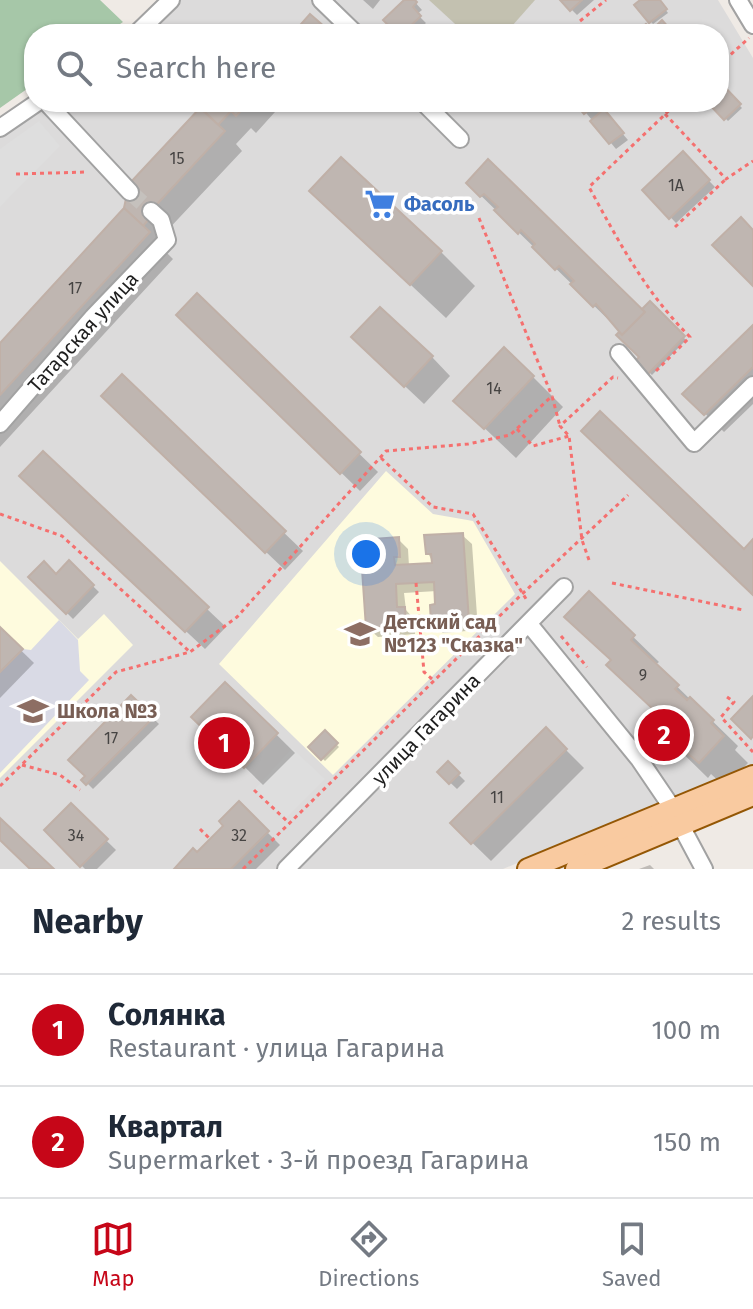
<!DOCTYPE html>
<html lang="en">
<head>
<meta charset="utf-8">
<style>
	body { margin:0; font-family:"Fira Sans",sans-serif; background:#f2f2f3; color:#1f2937 }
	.you { position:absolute; left:366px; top:554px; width:28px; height:28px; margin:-20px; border:6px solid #fff; border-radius:50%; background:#1a73e8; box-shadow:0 0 0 12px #1a73e833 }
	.badge { display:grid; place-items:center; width:52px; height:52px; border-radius:50%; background:#c60618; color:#fff; font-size:26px; font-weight:700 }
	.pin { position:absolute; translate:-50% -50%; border:4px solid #fff; box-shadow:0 2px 8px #0006 }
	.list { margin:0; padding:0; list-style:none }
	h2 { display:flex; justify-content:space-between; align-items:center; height:104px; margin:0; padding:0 32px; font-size:34px }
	h2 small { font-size:26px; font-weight:400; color:#747a83 }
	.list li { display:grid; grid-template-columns:52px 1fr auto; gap:24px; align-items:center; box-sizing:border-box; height:112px; padding:0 32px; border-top:2px solid #e0e1e3 }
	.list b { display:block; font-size:30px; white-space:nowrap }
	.list p { margin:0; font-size:26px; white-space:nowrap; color:#747a83 }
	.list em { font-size:26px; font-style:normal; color:#747a83 }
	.icon { flex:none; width:44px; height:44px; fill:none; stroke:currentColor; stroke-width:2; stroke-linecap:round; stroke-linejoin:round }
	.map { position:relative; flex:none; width:753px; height:869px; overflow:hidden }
	.search { position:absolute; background:#fff; box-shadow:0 2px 6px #0004; left:24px; right:24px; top:24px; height:88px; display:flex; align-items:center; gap:20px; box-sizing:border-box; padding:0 28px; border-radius:32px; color:#747a83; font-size:30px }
	.sheet { height:328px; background:#fff }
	nav { display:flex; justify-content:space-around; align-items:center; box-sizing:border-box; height:112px; border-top:2px solid #e0e1e3; background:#fff; font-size:22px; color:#747a83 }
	nav a { display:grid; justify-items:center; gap:4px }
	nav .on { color:#c60618 }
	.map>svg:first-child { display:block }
	.residential { fill:#dcdbdb }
	.education { fill:#fefbde }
	.construction { fill:#c3c1b0 }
	.cemetery { fill:#a6c7a8 }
	.parking { fill:#dedede }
	.plaza { fill:#d9dae5 }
	.shadow { fill:#0003 }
	.building { fill:#bfb6b1; stroke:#c0b0a7; stroke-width:2 }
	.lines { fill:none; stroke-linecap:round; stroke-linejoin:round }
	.minor-tunnel { stroke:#c5c1bd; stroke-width:16; stroke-dasharray:16 8; stroke-linecap:butt }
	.minor-casing { stroke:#a2a2a2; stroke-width:20 }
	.major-casing { stroke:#945705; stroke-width:24 }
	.path { stroke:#f5706f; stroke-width:3; stroke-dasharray:4 4; stroke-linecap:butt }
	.minor { stroke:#fff; stroke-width:16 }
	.major { stroke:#f9caa0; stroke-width:20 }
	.labels { text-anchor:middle; stroke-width:7; stroke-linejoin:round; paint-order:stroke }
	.number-label { font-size:16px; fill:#464443 }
	.shop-label { font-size:20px; font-weight:bold; fill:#366cbe; stroke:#fff; text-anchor:start }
	.street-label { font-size:20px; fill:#1e1e1e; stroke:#fff }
	.education-label { font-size:20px; font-weight:bold; fill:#785e54; stroke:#fff; text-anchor:start }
</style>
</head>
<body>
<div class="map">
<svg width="753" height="869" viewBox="0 0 753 869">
	<rect width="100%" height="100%" fill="#efeae5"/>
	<!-- residential -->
	<path class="residential" d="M175,0H718L753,58V764L503,869H0V133L45,102H719V34H143Z"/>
	<!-- education -->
	<g class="education">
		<path d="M386,471L433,514L473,521L515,594L333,775L219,664Z"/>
		<path d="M0,561L78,639L104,614L133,645L0,778Z"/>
	</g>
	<!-- construction -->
	<path class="construction" d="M429,0H535L505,34H466Z"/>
	<!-- cemetery -->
	<path class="cemetery" d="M0,0H100L123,22L105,34H34V84L0,108Z"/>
	<!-- parking -->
	<g class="parking">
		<path d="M39,121L60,146L0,207V149Z"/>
		<path d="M292,748L325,779L285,819L254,790Z"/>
	</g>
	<!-- plaza -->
	<path class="plaza" d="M59,620L78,640L80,671L89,680L0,773V672L23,649L31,650Z"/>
	<!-- shadow -->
	<g class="shadow">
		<path d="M363,0H380L373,9Z"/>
		<path d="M407,0H413L422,10L417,14L426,23L414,34H399Z"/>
		<path d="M562,0H594L577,15Z"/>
		<path d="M643,0H658L668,13L653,24L637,5Z"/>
		<path d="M719,84L742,108L728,121L710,102H719Z"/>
		<path d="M210,102H284L256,133L251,128L236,144L242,151L163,235L160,246L173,259L0,447V346L124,211L132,184Z"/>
		<path d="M468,102H483L475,109Z"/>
		<path d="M577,102H595L628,140L616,149Z"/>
		<path d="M683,154L715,187L676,223L645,190Z"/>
		<path d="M489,162L645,314L650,304L686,340L652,375L638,361L641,357L619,330L468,183Z"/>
		<path d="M311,191L441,252L475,286L446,318Z"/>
		<path d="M197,296L378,472L360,491L179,314Z"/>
		<path d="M753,328V404L724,432L685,394Z"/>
		<path d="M373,356L432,357L450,376L424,404Z"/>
		<path d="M122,377L303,551L285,570L122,415Z"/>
		<path d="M533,377L563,407L516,458L456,401Z"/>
		<path d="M40,494L207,609L226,627L205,649Z"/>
		<path d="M462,535L472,544L478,630L443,633L433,623L437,591L404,593L406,610L414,619L415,634L378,637L368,628L398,539L408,549L409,566L434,565L428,553Z"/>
		<path d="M69,563L99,592L73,619L31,577H56Z"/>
		<path d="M589,594L659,662L655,665L738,746L735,750L748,763L725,787L711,774L708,778L660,731L664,727L656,711L613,661Z"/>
		<path d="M0,630L34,663L0,698Z"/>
		<path d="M226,685L295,753L263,785L194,717Z"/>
		<path d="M131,697L159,724L93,789L84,780Z"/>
		<path d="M546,730L584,768L491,861L452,823Z"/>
		<path d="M325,733L339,747L325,761L311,747Z"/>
		<path d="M448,764L465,781L457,789L439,772Z"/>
		<path d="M239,804L280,845L256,869H177L226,826Z"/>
		<path d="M71,806L116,850L97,869H85L46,830Z"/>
		<path d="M650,865L654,869H639Z"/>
	</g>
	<!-- building -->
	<g class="building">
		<path d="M404,0H415L417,2L413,7L421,16L402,34H397L383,20Z"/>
		<path d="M560,0H582L570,11Z"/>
		<path d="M640,0H660L667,9L649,23L634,5Z"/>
		<path d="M310,14L333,34L294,32Z"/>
		<path d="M662,20L669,28L663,34H635L646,24L652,30Z"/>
		<path d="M719,81L741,104L724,120L707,102H719Z"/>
		<path d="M249,102L236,116L231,111L218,125L202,109L208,102Z"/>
		<path d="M574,102H597L598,103L584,114Z"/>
		<path d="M200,108L225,131L146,216L149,219L143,226L124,208L129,184Z"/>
		<path d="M604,109L624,133L609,144L590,121Z"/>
		<path d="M683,151L710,180L669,219L642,190Z"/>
		<path d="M341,157L442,251L410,285L309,191Z"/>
		<path d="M488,159L645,312L622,335L596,304L593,307L570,284L574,281L559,266L555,270L532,247L535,244L521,230L518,234L494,210L498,207L484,194L480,197L466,183Z"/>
		<path d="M124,208L150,232L0,395V343Z"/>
		<path d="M741,217L753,230V286L712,245Z"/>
		<path d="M197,293L361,452L340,474L176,315Z"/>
		<path d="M650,301L685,336L648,374L635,361L639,357L616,335L619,332L622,335L645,312L642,309Z"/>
		<path d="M380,307L433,356L404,387L351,337Z"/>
		<path d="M753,325V367L704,415L682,394Z"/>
		<path d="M504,347L534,376L484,429L453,401Z"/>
		<path d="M122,374L286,531L265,553L101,396Z"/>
		<path d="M600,411L744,549L753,539V595L581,431Z"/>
		<path d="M43,451L209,607L185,632L19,476Z"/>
		<path d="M463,533L469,621L431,624L430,605L435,604L434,582L396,584L397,607H405L406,626L366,628L360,540L399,537L400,557H394L395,565L432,563L431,554H426L424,535Z"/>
		<path d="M69,560L94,585L66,614L28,577L44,561L56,574Z"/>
		<path d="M589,591L635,635L631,640L679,685L675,689L687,700L690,697L714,720L711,723L724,736L699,763L687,753L689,746L681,754L657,731L661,727L649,716L654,710L606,665L611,660L564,617Z"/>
		<path d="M0,627L23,649L0,672Z"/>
		<path d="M225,682L278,733L244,768L191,717Z"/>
		<path d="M131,695L154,717L86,785L81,780L85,776L68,760Z"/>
		<path d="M753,696V736L751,739L731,719Z"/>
		<path d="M546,727L567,749L471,844L450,823Z"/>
		<path d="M325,730L338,743L321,760L308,747Z"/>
		<path d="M448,761L460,773L449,784L437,772Z"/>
		<path d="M239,801L269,831L231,869H174L193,848L197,852L223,826L219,821Z"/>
		<path d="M71,803L108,839L80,867L44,830Z"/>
		<path d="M0,818L54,869H30L0,840Z"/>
	</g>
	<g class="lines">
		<!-- minor-tunnel -->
		<path class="minor-tunnel" d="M130,192L151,211"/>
		<!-- minor casing -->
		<g class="minor-casing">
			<g id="minor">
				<path d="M321,0L356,34"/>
				<path d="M738,0L753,25"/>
				<path d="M136,34L171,0"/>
				<path d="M46,102L130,192"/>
				<path d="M423,102L460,139"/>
				<path d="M0,128L38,102"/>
				<path d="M619,353L694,443L753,385"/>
				<path d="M0,424L93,317L167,240L161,220L151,211"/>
				<path d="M529,624L639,759L673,809"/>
				<path d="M680,824L704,869"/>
				<path d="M286,869L564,587"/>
			</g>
		</g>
		<!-- major casing -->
		<g class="major-casing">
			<g id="major">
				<path d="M528,869L753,776"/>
				<path d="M576,869L753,795"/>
			</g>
		</g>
		<!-- path -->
		<g class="path">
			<path d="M580,21L606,0"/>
			<path d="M719,65L749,38"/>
			<path d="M665,114L726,179L753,161"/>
			<path d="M16,174L88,172"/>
			<path d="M479,218L552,396"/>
			<path d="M675,227L726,179"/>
			<path d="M656,371L690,337C645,292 619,242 589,187L678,102"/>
			<path d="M517,429L533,446L569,436"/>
			<path d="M381,458L433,507L473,514L528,602"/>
			<path d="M0,514L62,536L190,652"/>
			<path d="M589,560L582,540L569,436L560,426L613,377L618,378"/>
			<path d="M416,583L424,672L432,679"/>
			<path d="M612,583L743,610"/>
			<path d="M561,636L587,667"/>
			<path d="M727,697L734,702L721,717L753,752"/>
			<path d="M214,749L219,744"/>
			<path d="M22,765L60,775L80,790"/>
			<path d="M0,786L116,672L190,652L237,617L386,451L468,444L510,435L552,396L560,426"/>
			<path d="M254,790L289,823"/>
			<path d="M200,829L210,839"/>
			<path d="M243,869L521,595L628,495"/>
		</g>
		<!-- minor -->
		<use href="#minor" class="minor"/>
		<!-- major -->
		<use href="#major" class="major"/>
	</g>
	<!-- icons -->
	<defs>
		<g id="supermarket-bare" transform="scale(2.4)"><path d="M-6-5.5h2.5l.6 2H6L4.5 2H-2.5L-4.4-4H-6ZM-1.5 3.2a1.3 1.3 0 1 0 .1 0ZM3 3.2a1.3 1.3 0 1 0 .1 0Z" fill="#3f7fe0" stroke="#fff" stroke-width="2.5" paint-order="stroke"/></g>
		<g id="school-bare" transform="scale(2.4)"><path d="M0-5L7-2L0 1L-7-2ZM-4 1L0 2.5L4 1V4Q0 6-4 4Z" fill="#8d6e63" stroke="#fff" stroke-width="2.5" paint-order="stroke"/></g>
	</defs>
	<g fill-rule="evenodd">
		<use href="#supermarket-bare" x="380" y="204"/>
		<use href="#school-bare" x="360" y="634"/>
		<use href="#school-bare" x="33" y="711"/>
	</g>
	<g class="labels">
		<!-- number labels -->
		<g class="number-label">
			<text x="177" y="164">15</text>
			<text x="676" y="191">1А</text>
			<text x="75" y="294">17</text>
			<text x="494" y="394">14</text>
			<text x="643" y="681">9</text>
			<text x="111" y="744">17</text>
			<text x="497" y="803">11</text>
			<text x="76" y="841">34</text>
			<text x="239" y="841">32</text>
		</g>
		<!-- shop labels -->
		<g class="shop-label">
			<text x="404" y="211">Фасоль</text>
		</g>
		<!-- street labels -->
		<g class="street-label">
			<text transform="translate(83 332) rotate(-48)" y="7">Татарская улица</text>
			<text transform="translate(426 729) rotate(-46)" y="7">улица Гагарина</text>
		</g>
		<!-- education labels -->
		<g class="education-label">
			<text x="384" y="629">Детский сад<tspan x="384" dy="23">№123 "Сказка"</tspan></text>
			<text x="57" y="718">Школа №3</text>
		</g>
	</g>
</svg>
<div class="you"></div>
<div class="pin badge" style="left:224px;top:743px">1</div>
<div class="pin badge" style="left:664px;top:735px">2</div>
<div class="search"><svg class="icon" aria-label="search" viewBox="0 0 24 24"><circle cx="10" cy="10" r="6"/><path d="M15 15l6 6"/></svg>Search here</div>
</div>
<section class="sheet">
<h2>Nearby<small>2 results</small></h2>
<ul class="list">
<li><span class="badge">1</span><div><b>Солянка</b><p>Restaurant · улица Гагарина</p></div><em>100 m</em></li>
<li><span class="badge">2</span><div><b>Квартал</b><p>Supermarket · 3-й проезд Гагарина</p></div><em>150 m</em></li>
</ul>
</section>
<nav>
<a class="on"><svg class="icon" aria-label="map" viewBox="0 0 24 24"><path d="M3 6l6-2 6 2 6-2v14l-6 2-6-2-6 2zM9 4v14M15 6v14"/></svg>Map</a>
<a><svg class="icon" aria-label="directions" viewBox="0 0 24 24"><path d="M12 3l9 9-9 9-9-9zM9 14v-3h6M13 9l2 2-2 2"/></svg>Directions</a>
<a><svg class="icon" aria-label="saved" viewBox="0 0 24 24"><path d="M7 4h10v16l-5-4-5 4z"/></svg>Saved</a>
</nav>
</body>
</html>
